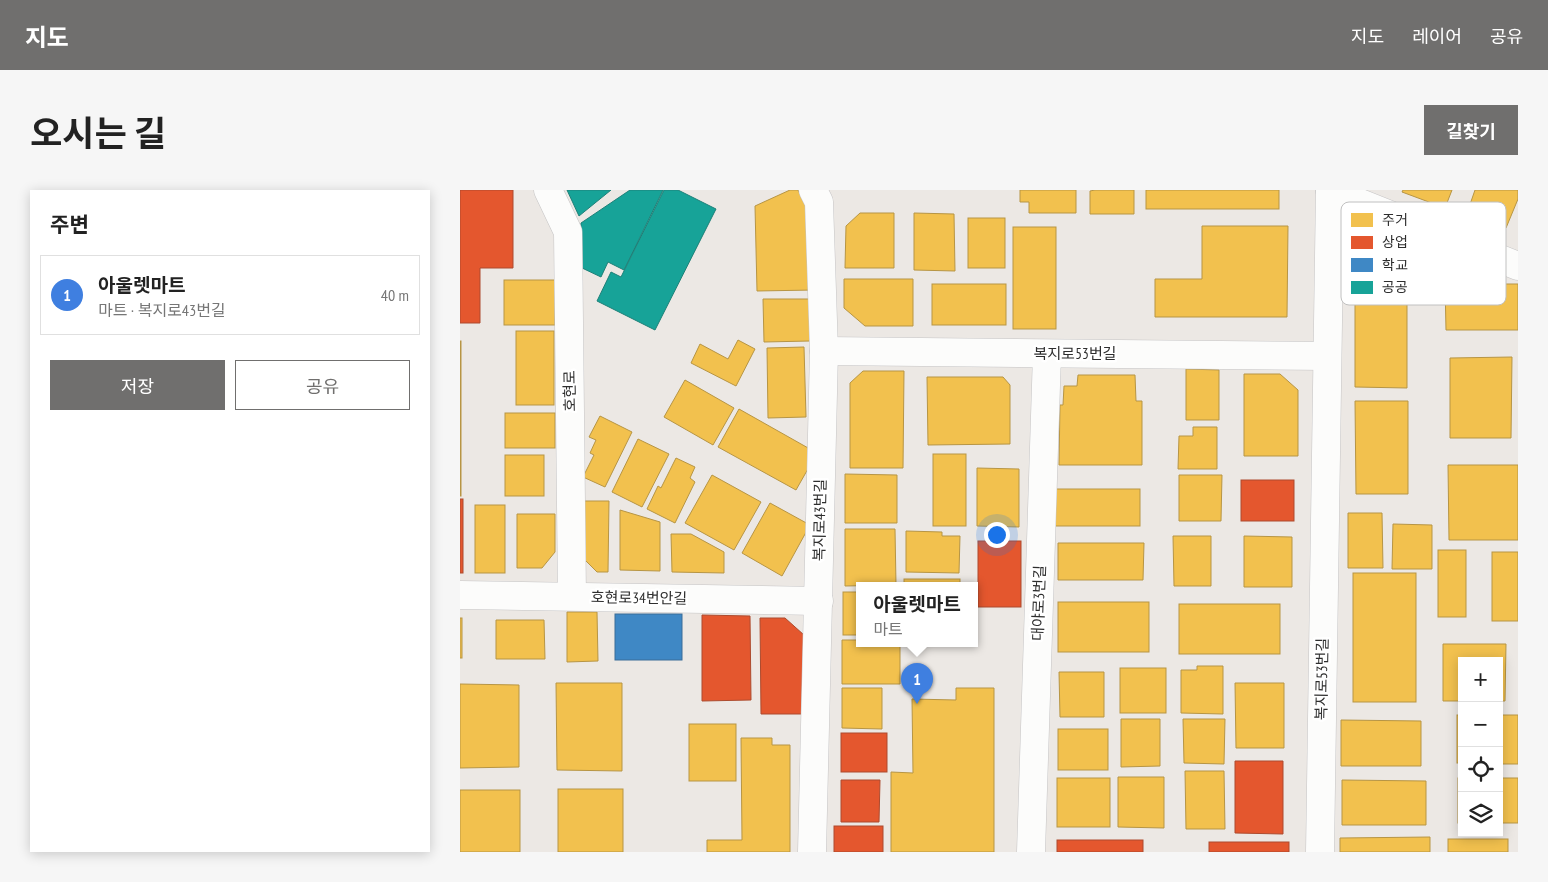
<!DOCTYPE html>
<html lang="ko">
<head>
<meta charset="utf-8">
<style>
	body { margin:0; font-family:"PT Sans Narrow","Noto Sans KR",sans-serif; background:#f6f6f6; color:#222 }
	.controls { position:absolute; right:15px; bottom:15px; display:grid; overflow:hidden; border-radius:0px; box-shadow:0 2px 12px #0003 }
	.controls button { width:45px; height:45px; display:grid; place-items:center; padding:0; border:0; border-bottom:1px solid #e0e0e0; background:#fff; color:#222; font:25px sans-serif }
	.you { position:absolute; left:536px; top:344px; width:18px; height:18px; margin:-12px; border:4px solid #fff; border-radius:50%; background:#1a73e8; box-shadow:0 0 0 8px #1a73e833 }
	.badge { display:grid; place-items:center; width:32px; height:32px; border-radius:50%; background:#706f6e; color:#fff; font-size:16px; font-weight:700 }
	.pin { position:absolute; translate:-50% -41px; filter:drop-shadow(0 1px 2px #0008) }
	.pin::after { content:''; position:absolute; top:26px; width:18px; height:15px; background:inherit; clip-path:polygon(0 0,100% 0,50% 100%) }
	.popup { position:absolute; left:396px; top:392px; width:122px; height:65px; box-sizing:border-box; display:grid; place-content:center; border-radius:0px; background:#fff; filter:drop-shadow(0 1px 4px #0005); font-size:16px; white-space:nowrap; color:#767676 }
	.popup b { font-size:19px; color:#222 }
	.popup::after { content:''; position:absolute; left:50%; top:100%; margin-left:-10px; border:10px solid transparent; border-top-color:#fff }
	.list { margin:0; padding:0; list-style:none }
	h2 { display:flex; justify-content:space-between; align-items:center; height:65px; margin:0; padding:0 20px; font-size:21px }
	h2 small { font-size:16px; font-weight:400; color:#767676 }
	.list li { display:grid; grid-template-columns:32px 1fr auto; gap:15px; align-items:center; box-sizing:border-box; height:80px; margin:0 10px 10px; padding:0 10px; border:1px solid #e0e0e0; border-radius:0px }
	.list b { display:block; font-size:19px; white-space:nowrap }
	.list p { margin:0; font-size:16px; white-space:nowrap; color:#767676 }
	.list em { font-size:16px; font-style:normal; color:#767676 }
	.actions { display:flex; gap:10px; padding:15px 20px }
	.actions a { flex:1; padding:11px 0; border:1px solid #706f6e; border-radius:0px; text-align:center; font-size:18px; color:#706f6e }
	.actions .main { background:#706f6e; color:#fff }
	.icon { flex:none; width:28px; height:28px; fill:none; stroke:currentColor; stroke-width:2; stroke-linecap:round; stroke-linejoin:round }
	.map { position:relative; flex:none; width:1058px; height:662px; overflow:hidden; border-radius:0px }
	header { display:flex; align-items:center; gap:30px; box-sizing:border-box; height:70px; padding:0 25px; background:#706f6e; color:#fff }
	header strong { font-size:24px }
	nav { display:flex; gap:28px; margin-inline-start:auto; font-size:18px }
	.intro { display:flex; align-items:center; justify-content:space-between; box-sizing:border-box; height:120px; padding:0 30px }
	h1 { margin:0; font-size:35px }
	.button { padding:12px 22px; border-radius:0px; background:#706f6e; color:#fff; font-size:18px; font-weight:700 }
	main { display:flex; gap:30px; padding:0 30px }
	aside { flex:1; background:#fff; border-radius:0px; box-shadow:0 2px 12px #0003 }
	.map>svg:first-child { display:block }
	.homes { fill:#f2c14e; stroke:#b79544 }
	.shops { fill:#e4572e; stroke:#ad4b2e }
	.schools { fill:#3f88c5; stroke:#3a6d98 }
	.public { fill:#17a398; stroke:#1e8078 }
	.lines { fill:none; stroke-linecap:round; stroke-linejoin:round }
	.street-casing { stroke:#c5c4c5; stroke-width:29 }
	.street { stroke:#fcfcfb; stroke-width:28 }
	.labels { text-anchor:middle; stroke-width:5; stroke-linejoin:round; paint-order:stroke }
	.street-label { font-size:15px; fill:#2e2e2e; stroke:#fff }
	.key { fill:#fff; stroke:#c0c0c0; stroke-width:1 }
	.key-label { font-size:14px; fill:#2e2e2e }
</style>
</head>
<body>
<header>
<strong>지도</strong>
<nav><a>지도</a><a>레이어</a><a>공유</a></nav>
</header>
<div class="intro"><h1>오시는 길</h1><a class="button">길찾기</a></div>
<main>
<aside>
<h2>주변<small></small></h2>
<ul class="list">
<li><span class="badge" style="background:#3f7fe0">1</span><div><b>아울렛마트</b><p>마트 · 복지로43번길</p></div><em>40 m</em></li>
</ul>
<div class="actions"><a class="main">저장</a><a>공유</a></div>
</aside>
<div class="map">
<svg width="1058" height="662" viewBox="0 0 1058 662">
	<rect width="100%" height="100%" fill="#ece8e4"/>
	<!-- homes -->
	<g class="homes">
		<path d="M330,0H338L352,27L354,100L297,101L295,16Z"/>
		<path d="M560,0H616V23H569V12H560Z"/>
		<path d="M635,0H674V24H630V1Z"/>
		<rect x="686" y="0" width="133" height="19"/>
		<path d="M943,0H992L985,18L942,2Z"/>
		<path d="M1015,0H1058V9L1046,38L1007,23Z"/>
		<path d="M400,23H434V78H385L386,36Z"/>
		<path d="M454,23L494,24L495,81L454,80Z"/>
		<rect x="508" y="28" width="37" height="50"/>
		<path d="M742,36H828L827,127H695V89H742Z"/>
		<rect x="553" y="37" width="43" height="102"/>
		<path d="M912,44L950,54V88H894V53Z"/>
		<path d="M384,89H453V136H405L384,118Z"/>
		<rect x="44" y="90" width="51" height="45"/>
		<rect x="472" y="94" width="74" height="41"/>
		<path d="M985,94H1058V140H986Z"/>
		<path d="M947,105V198L895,197V106Z"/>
		<path d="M303,109H350V151L304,152Z"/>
		<rect x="56" y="141" width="38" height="74"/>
		<path d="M278,150L295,159L276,196L231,173L240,154L268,169Z"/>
		<rect x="0" y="151" width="1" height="155"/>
		<path d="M344,157L346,227L308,228L307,158Z"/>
		<path d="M1052,167L1051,248H990V168Z"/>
		<path d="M726,179L759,180V230H726Z"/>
		<path d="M403,181H444L443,278H390V193Z"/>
		<path d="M784,184H820L838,200V266H784Z"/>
		<path d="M618,185H675L676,211H682V275H599L600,215H603L604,196H617Z"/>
		<path d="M467,187H543L550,195V254L468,255Z"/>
		<path d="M225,190L274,218L253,255L204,227Z"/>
		<path d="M895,211H948V304H896Z"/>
		<path d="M279,219L357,263L336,300L258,257Z"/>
		<rect x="45" y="223" width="50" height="35"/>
		<path d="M140,226L172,242L145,297L123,287L134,265L130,263L136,250L129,247Z"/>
		<path d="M733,237H757V279H718L719,246H733Z"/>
		<path d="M178,249L209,264L182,317L152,302Z"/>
		<rect x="473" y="264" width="33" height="72"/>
		<rect x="45" y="265" width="39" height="41"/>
		<path d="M216,268L235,277L230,288L235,292L215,333L187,319L198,296L201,298Z"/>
		<path d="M988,275H1058V350H989Z"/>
		<path d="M517,278L559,279V337L517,336Z"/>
		<path d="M385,284L437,285V333H385Z"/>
		<path d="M252,285L301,312L274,360L225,333Z"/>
		<path d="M719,285H762L761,331H719Z"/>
		<rect x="595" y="299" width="85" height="37"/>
		<path d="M124,311H149L148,382H137L123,368Z"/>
		<path d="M310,313L350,335L322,386L282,363Z"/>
		<rect x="15" y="315" width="30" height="68"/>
		<path d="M160,320L200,332V381L160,380Z"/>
		<path d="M888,323H922L923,378H888Z"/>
		<path d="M57,324H95V362L82,378H57Z"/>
		<path d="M933,334L972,335V379H932Z"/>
		<path d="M385,339H435L436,395L385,396Z"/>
		<path d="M446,341L482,342V346H500L499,383L446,382Z"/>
		<path d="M211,344H231L264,362V383L212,382Z"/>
		<path d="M713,346H751V396H714Z"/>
		<path d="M784,346L832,347V397H784Z"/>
		<path d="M598,353H684L683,390H598Z"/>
		<rect x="978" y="360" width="28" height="67"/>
		<rect x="1032" y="362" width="26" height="69"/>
		<rect x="893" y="383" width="63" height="129"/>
		<rect x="444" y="389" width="56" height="6"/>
		<rect x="383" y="402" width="17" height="43"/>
		<rect x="598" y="412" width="91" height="50"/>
		<rect x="719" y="414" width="101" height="50"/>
		<path d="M107,422H137L138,471L107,472Z"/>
		<rect x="0" y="428" width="2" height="40"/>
		<path d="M36,430H84L85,469H36Z"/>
		<path d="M382,450H400V453H440V494H382Z"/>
		<path d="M983,454H1046L1045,511H1039V471H1002V511H983Z"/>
		<path d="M737,476H763V524L721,523V480H737Z"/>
		<rect x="660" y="478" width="46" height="45"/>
		<path d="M599,482H644V527H600Z"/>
		<path d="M96,493H162V581L97,580Z"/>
		<path d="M775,493H824V558H776Z"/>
		<path d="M0,494L59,495V577L0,578Z"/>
		<path d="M382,498H422V539L382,538Z"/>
		<path d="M496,498H534V662H431V582L453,583L452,509L496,510Z"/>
		<rect x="997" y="525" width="5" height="48"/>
		<rect x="1039" y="525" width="19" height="49"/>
		<path d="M661,529H700V576L661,577Z"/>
		<path d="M723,529H765L764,574L724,573Z"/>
		<path d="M881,530L961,531V576H881Z"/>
		<rect x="229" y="534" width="47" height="57"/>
		<rect x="598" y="539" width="50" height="41"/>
		<path d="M281,548H312V555H330V662H247V650H282Z"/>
		<path d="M725,581H764L765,639H726Z"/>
		<path d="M658,587H704V638L658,637Z"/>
		<rect x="597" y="588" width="53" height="49"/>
		<rect x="998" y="588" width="4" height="45"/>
		<rect x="1039" y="588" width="19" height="45"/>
		<path d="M882,590L966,591V635H882Z"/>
		<rect x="98" y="599" width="65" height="63"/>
		<rect x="0" y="600" width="60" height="62"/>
		<path d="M970,647V662H880V648Z"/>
		<rect x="988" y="649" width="60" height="13"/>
	</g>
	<!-- shops -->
	<g class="shops">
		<path d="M0,0H53V78H20V133H0Z"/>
		<rect x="781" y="290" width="53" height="41"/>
		<rect x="0" y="309" width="3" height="74"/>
		<rect x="518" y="351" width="43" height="66"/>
		<path d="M242,425L290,426L291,510L242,511Z"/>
		<path d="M300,428H325L344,445V524H301Z"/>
		<rect x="381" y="543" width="46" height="39"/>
		<path d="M775,571H823V644L775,643Z"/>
		<path d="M381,590H420L419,632H381Z"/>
		<rect x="374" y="636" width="49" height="26"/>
		<rect x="597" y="650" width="86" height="12"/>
		<rect x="749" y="652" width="80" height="10"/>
	</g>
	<!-- schools -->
	<rect class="schools" x="155" y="424" width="67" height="46"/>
	<!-- public -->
	<g class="public">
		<path d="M107,0H151L119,26Z"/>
		<path d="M170,0H203L164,80L148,72L141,87L120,77L121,33Z"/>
		<path d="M204,0H218L256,19L195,140L137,111L151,82L161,87Z"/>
	</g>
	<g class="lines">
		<!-- street casing -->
		<g class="street-casing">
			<g id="street">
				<path d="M88,0L108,42L112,406"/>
				<path d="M870,1L1058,76"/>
				<path d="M364,161L867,166"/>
				<path d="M0,405L359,411"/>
				<path d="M352,662L364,161L359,12L353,0"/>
				<path d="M571,662L587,164"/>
				<path d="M860,662L870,0"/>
			</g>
		</g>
		<!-- street -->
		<use href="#street" class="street"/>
	</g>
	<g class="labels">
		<!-- street labels -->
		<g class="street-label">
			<text x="615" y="169">복지로53번길</text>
			<text transform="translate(110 201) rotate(-91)" y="5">호현로</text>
			<text transform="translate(360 330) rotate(-89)" y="5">복지로43번길</text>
			<text transform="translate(179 408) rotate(1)" y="5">호현로34번안길</text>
			<text transform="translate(579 413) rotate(-88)" y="5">대야로3번길</text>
			<text transform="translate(862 489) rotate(-89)" y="5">복지로53번길</text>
		</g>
	</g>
	<!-- legend -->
	<rect x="881" y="12" width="165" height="103" rx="8" class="key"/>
	<rect x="891" y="23" width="22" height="14" fill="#f2c14e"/>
	<rect x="891" y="46" width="22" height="13" fill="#e4572e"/>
	<rect x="891" y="68" width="22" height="14" fill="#3f88c5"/>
	<rect x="891" y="91" width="22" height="13" fill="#17a398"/>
	<g class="key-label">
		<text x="922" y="35">주거</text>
		<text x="922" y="57">상업</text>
		<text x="922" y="80">학교</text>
		<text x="922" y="102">공공</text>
	</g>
</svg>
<div class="controls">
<button>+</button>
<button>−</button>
<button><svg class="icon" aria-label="locate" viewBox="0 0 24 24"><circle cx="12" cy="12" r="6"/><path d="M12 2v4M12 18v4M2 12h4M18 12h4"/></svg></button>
<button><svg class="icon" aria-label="layers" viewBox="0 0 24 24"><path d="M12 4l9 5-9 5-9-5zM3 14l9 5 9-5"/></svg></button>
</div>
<div class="you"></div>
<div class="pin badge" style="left:457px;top:514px;background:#3f7fe0">1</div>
<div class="popup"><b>아울렛마트</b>마트</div>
</div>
</main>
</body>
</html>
